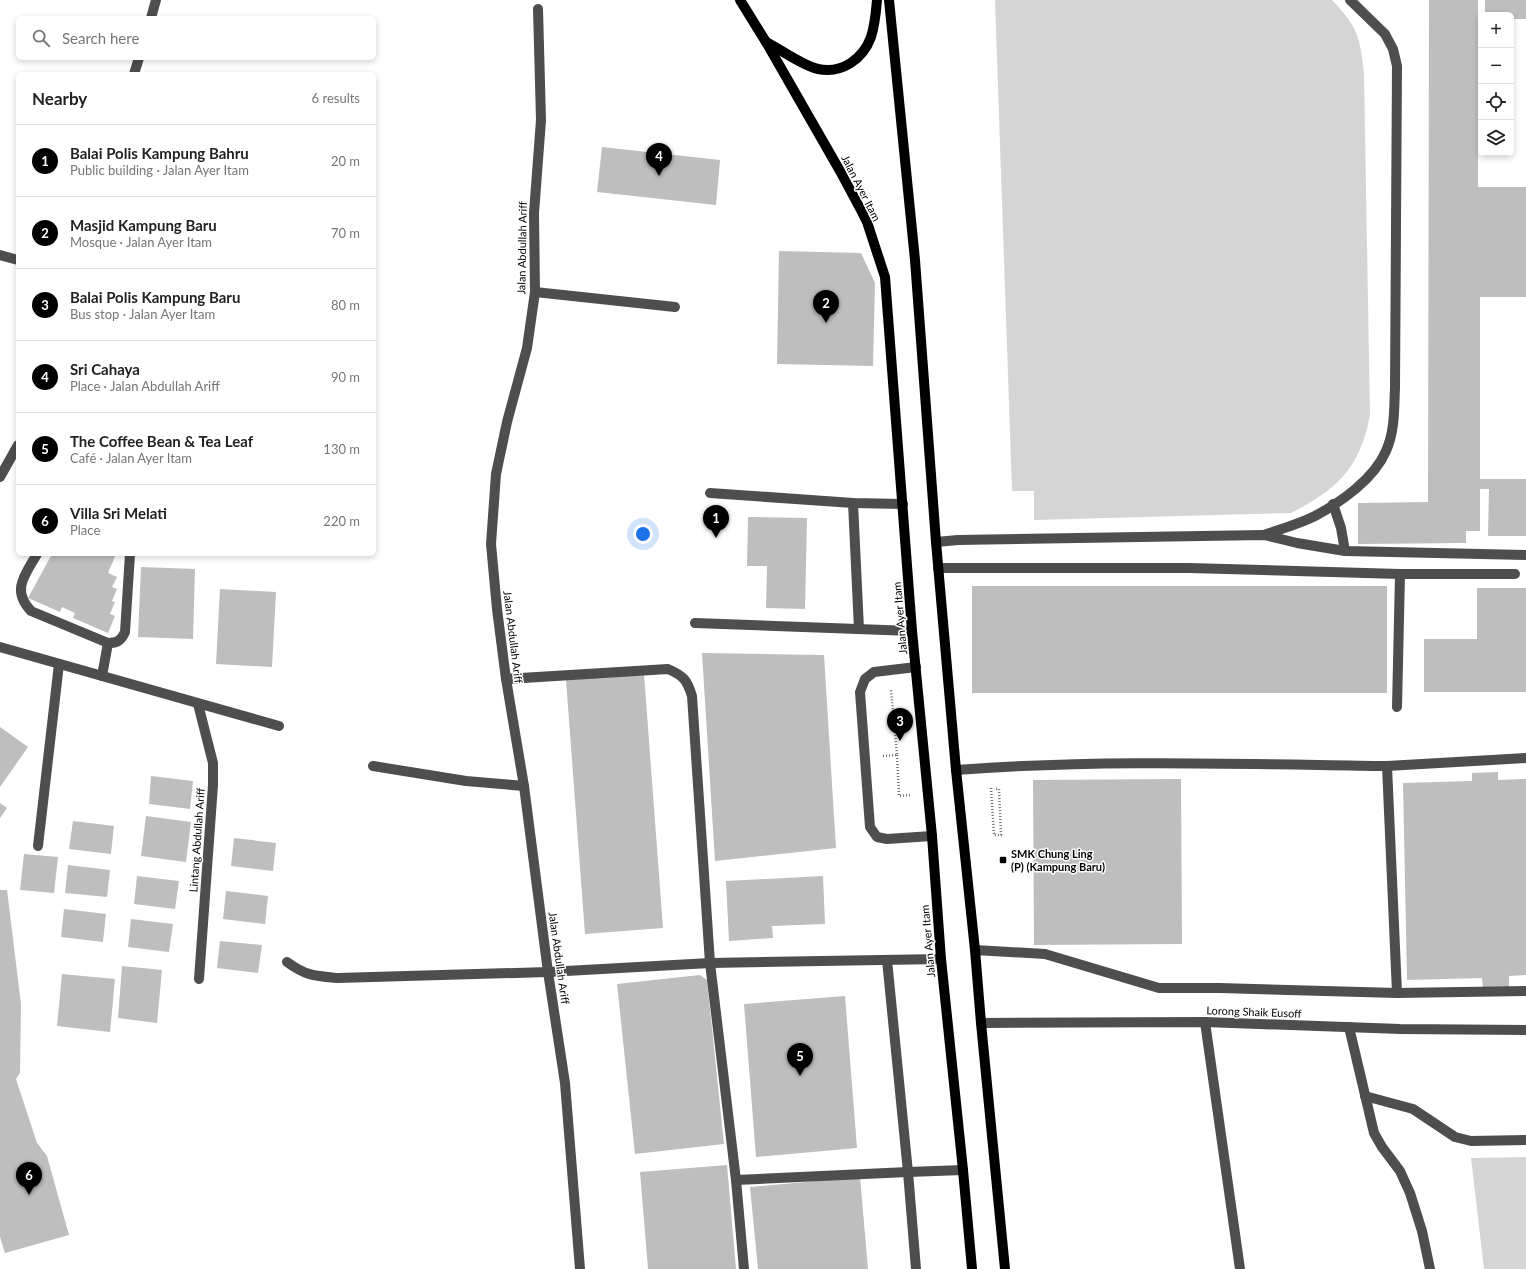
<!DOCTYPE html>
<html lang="en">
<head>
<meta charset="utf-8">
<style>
	body { margin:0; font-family:Lato,sans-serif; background:#f2f2f2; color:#222 }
	.controls { position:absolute; right:12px; top:12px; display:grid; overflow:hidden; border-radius:6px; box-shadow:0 2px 6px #0003 }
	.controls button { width:36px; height:36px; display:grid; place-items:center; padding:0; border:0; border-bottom:1px solid #e0e0e0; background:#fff; color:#222; font:20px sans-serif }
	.you { position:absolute; left:643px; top:534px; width:14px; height:14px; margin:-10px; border:3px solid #fff; border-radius:50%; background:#1a73e8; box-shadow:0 0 0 6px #1a73e833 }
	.badge { display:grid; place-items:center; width:26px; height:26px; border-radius:50%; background:#000; color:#fff; font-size:13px; font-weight:700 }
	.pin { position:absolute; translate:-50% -33px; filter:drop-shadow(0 1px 2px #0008) }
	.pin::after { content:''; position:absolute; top:21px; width:14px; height:12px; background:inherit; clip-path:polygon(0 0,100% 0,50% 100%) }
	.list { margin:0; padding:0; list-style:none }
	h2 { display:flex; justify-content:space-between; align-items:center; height:52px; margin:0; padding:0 16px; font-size:17px }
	h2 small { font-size:13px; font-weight:400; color:#767676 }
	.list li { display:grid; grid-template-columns:26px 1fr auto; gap:12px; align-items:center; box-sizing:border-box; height:72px; padding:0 16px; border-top:1px solid #e0e0e0 }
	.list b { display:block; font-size:15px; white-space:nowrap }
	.list p { margin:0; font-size:13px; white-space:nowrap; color:#767676 }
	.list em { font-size:13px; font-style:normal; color:#767676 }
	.icon { flex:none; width:22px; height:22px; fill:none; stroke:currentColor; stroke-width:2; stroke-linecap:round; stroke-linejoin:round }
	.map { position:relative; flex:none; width:1526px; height:1269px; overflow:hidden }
	.search { position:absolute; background:#fff; box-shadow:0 2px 6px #0003; left:16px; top:16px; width:360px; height:44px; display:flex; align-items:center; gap:10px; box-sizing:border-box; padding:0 14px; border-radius:6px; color:#767676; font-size:15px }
	.panel { position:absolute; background:#fff; box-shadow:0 2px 6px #0003; left:16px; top:72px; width:360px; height:484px; border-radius:6px }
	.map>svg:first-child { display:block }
	.green { fill:#d5d5d5 }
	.building { fill:#bebebe }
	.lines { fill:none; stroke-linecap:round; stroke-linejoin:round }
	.path { stroke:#707070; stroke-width:2.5; stroke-dasharray:1 2; stroke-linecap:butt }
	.minor { stroke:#4e4e4e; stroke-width:10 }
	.major { stroke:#000; stroke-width:10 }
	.poi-dot { fill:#000; stroke:#fff; stroke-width:1.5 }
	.labels { text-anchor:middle; stroke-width:3; stroke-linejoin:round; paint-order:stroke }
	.street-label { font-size:11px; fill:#000; stroke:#fff }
	.poi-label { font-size:11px; font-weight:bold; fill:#000; stroke:#fff; text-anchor:start }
</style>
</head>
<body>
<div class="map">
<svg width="1526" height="1269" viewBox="0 0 1526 1269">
	<rect width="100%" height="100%" fill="#fff"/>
	<!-- green -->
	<g class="green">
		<path d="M995,0H1332C1358,27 1360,37 1364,74L1370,415C1360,468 1338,489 1291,513L1034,520V491H1012Z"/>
		<path d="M1526,1157V1269H1484L1471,1158Z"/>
	</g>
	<!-- building -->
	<g class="building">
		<path d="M1429,0H1478V187H1526V297H1480V479H1526V536H1488L1489,489H1480V531H1466V543L1358,544V503L1428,502Z"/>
		<path d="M1485,0H1526V19H1511V15H1485Z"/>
		<path d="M602,147L720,160L716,205L597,192Z"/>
		<path d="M779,251L861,253L875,283L873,366L777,364Z"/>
		<path d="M748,517L807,518L805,609L766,608L767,566H747Z"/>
		<path d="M52,554H116L108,573L117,577L112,587L117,589L112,601L115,602L110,614L115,616L108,633L73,618L75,613L62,607L60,612L28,598Z"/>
		<path d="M141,567L195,569L193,639L138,637Z"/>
		<rect x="972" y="586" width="415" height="107"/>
		<path d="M1477,588H1526V692H1424V639H1477Z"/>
		<path d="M220,589L276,592L272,667L216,664Z"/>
		<path d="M702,653L824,655L836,848L715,861Z"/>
		<path d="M644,674L663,928L585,934L566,680Z"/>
		<path d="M0,727L28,747L0,787Z"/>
		<path d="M1498,772V780L1526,779V975L1509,976V989H1483L1482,978L1407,980L1403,783L1472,781V773Z"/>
		<path d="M151,776L193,781L190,809L149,804Z"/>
		<path d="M1181,779L1182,944L1034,945L1033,780Z"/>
		<path d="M0,803L7,808L0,818Z"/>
		<path d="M146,816L191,822L186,862L141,856Z"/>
		<path d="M73,821L114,826L111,854L69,849Z"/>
		<path d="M234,838L276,843L273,871L231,866Z"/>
		<path d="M24,854L58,857L54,893L20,890Z"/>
		<path d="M68,865L110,870L107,897L65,893Z"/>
		<path d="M137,876L179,881L175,909L134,904Z"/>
		<path d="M823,876L825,924L772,926L773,938L729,941L726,881Z"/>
		<path d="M0,890H7L21,1004L20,1073L16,1079L37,1143L47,1156L69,1235L5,1253L0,1237Z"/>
		<path d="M226,891L268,896L265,924L223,919Z"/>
		<path d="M64,909L106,914L103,942L61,937Z"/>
		<path d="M131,919L173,924L169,952L128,947Z"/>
		<path d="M220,941L262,945L258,973L217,968Z"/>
		<path d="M122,966L162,970L157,1023L118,1018Z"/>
		<path d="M62,974L115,979L110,1032L57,1026Z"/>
		<path d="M700,975L707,980L724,1144L635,1154L617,984Z"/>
		<path d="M845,996L857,1148L756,1157L744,1004Z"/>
		<path d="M727,1165L736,1269H648L640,1172Z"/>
		<path d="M860,1177L868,1269H758L750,1187Z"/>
	</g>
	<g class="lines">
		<!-- path -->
		<g class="path">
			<path d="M897,755L899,796L910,795"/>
			<path d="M883,756L897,755L891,690"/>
			<path d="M991,788L994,835H1001L999,789H996"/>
		</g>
		<!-- minor -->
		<g class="minor">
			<path d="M538,9L541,120L534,213L535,292L527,348L507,422L496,474L491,544L497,609L506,679L524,786L548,972L565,1083L580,1269"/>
			<path d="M151,18L156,0"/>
			<path d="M134,74L139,58"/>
			<path d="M0,255L18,260"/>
			<path d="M535,292L675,307"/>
			<path d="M0,477L18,445"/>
			<path d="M710,493L853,503L903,504"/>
			<path d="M853,503L859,629"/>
			<path d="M1333,504L1341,528L1345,551"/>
			<path d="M1264,535C1281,529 1299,524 1315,516C1341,502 1374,479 1386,451C1395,431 1394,409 1395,388L1397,66L1393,49L1385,34L1350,0"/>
			<path d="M936,542L958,540L1264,535L1297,543L1345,551L1526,555"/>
			<path d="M37,554C25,575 11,590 31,611L108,643C117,643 121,641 125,632L130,554"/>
			<path d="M938,568H1189L1400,574H1515"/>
			<path d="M695,623L912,631"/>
			<path d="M0,647L279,726"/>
			<path d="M916,667L874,672L865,679L860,692L870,827L877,837L887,839L932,836"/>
			<path d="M102,676L108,643"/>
			<path d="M506,679L668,669C684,676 687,680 692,696L710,963L736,1180L744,1269"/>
			<path d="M198,704L213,763V785L199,979"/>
			<path d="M1397,707L1400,574"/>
			<path d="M373,766L466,781L524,786"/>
			<path d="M1387,766L1526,758"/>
			<path d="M956,770C1099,759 1243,764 1387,766L1397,993"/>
			<path d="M38,846L59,664"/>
			<path d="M975,950L1045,954L1159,988H1219L1397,993L1526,991"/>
			<path d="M887,960L908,1172L916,1269"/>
			<path d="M287,962C306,976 315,976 338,978L548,972L710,963L941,959"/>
			<path d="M1205,1022L1240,1269"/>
			<path d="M981,1023L1205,1022L1400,1029L1526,1030"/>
			<path d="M1349,1027L1374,1133L1382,1147L1400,1171L1410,1193L1422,1231L1430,1269"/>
			<path d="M1365,1096L1413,1109L1455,1137L1471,1141L1526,1140"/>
			<path d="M736,1180L908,1172L963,1170"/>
		</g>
		<!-- major -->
		<g class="major">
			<path d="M740,0L766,42L840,171L862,212L867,222L885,277L912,631L932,836L941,959L963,1170L972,1269"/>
			<path d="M889,0L915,260L936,542L956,770L975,950L981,1023L1005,1269"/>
			<path d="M766,42C780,49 803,66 818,69C842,74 863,59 871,37C875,25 876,12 877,0"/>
		</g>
	</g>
	<!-- markers -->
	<rect class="poi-dot" x="999" y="856" width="8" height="8" rx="2"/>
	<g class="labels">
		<!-- street labels -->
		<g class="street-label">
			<text transform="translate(861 188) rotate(63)" y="4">Jalan Ayer Itam</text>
			<text transform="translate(522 248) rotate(-89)" y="4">Jalan Abdullah Ariff</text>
			<text transform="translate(900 618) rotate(-95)" y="4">Jalan Ayer Itam</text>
			<text transform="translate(513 637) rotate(83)" y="4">Jalan Abdullah Ariff</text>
			<text transform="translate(197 840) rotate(-86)" y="4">Lintang Abdullah Ariff</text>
			<text transform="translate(928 941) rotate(-95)" y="4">Jalan Ayer Itam</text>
			<text transform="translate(559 958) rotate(82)" y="4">Jalan Abdullah Ariff</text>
			<text transform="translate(1254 1012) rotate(2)" y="4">Lorong Shaik Eusoff</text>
		</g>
		<!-- poi labels -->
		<g class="poi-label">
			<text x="1011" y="858">SMK Chung Ling<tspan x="1011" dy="13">(P) (Kampung Baru)</tspan></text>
		</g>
	</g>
</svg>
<div class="controls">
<button>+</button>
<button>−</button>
<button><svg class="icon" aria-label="locate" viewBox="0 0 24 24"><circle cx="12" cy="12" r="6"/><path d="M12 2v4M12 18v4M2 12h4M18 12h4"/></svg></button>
<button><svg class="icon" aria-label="layers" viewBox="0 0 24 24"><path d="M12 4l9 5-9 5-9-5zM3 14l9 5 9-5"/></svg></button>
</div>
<div class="you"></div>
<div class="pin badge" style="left:716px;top:538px">1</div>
<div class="pin badge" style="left:826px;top:323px">2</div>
<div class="pin badge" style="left:900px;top:741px">3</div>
<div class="pin badge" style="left:659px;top:176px">4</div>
<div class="pin badge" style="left:800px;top:1076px">5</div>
<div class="pin badge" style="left:29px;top:1195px">6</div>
<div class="search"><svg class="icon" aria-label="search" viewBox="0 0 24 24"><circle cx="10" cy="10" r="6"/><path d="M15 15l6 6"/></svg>Search here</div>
<section class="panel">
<h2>Nearby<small>6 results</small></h2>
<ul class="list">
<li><span class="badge">1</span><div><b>Balai Polis Kampung Bahru</b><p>Public building · Jalan Ayer Itam</p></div><em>20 m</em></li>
<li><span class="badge">2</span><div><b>Masjid Kampung Baru</b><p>Mosque · Jalan Ayer Itam</p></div><em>70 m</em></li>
<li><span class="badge">3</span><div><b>Balai Polis Kampung Baru</b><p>Bus stop · Jalan Ayer Itam</p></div><em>80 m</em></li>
<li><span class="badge">4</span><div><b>Sri Cahaya</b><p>Place · Jalan Abdullah Ariff</p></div><em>90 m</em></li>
<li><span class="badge">5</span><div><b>The Coffee Bean &amp; Tea Leaf</b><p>Café · Jalan Ayer Itam</p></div><em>130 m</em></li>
<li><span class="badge">6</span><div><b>Villa Sri Melati</b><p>Place</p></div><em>220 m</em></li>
</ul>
</section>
</div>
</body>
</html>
